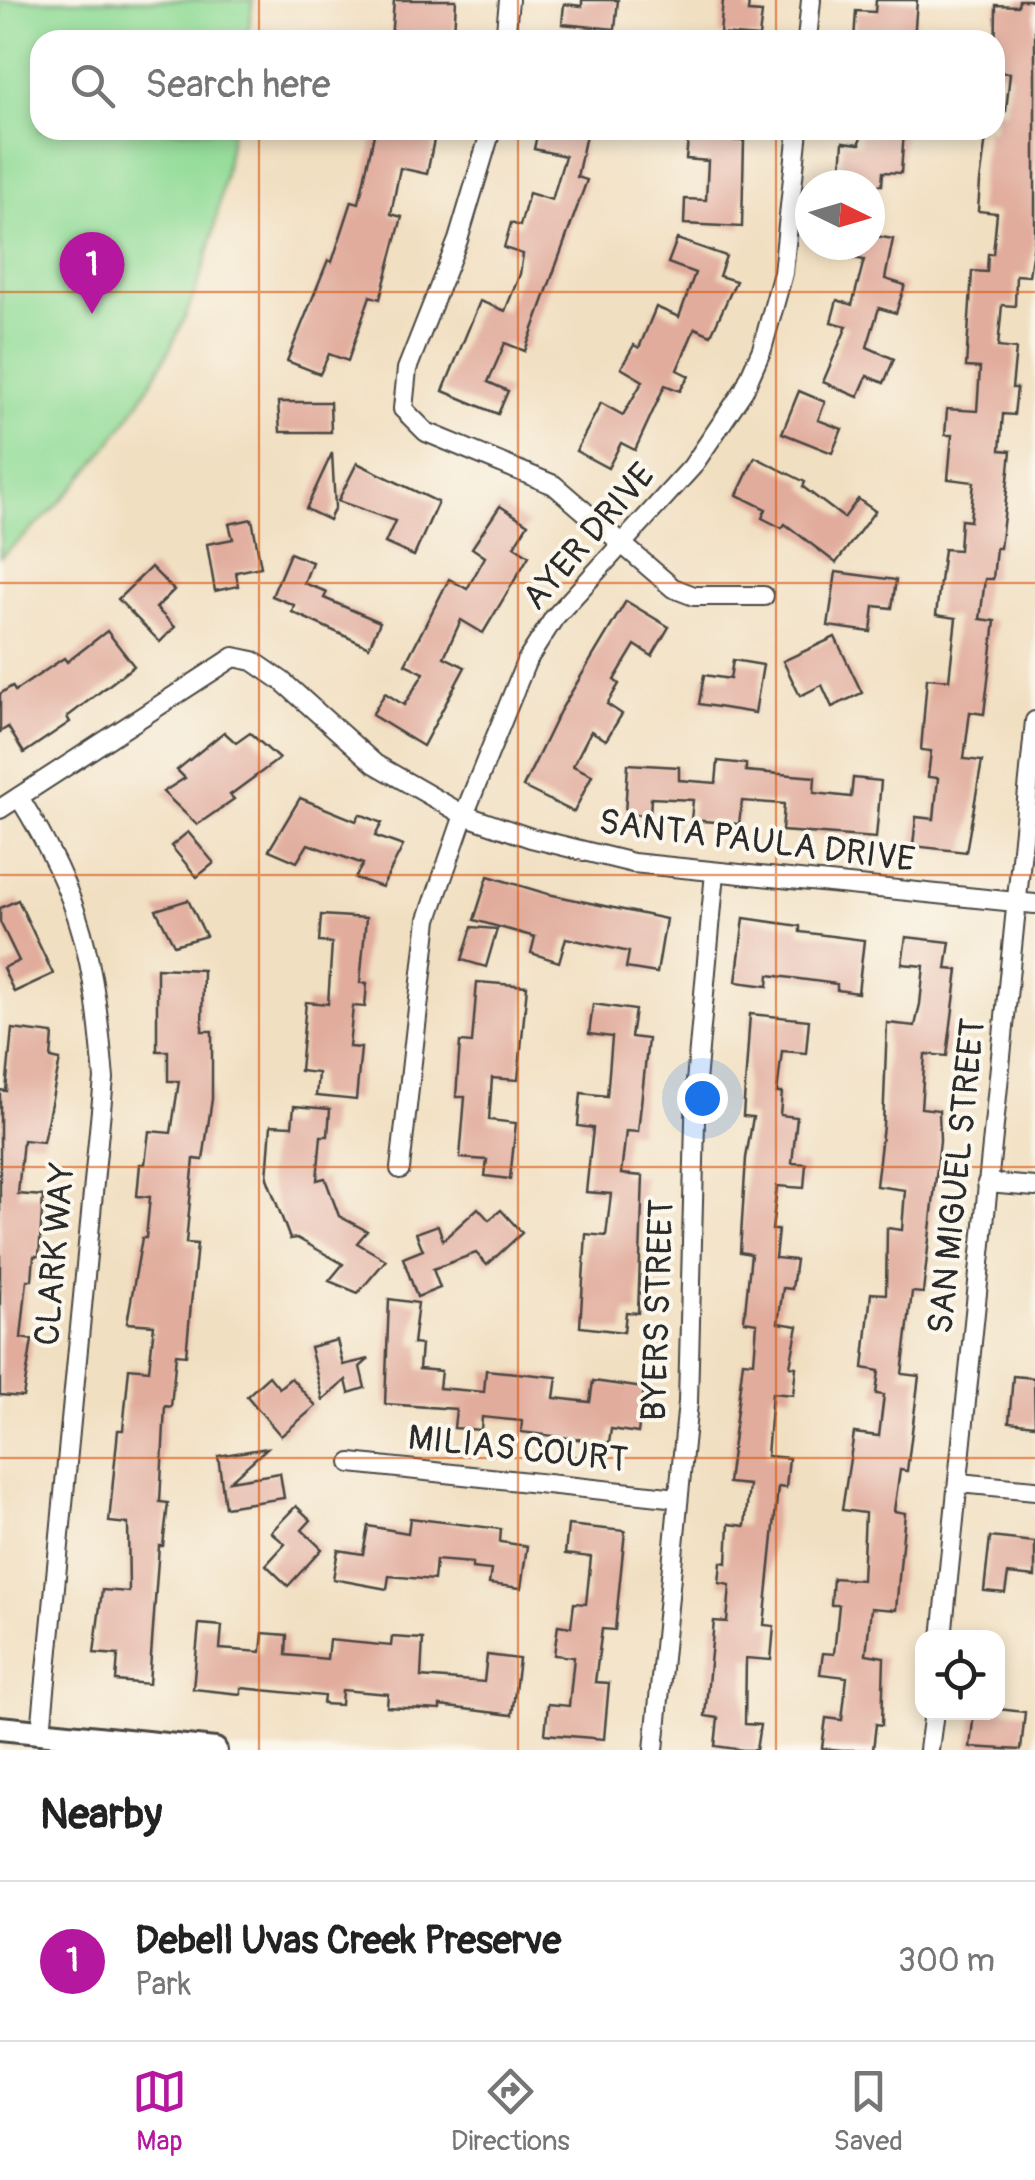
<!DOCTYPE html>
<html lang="en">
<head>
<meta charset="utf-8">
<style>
	body { margin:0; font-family:Pangolin,sans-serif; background:#f6f6f6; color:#222 }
	.controls { position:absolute; right:30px; bottom:30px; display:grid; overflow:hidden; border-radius:20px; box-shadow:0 5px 15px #0003 }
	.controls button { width:90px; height:90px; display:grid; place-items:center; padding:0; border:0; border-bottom:2px solid #e0e0e0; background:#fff; color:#222; font:50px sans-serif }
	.compass { position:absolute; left:795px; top:170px; width:90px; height:90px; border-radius:50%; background:#fff; box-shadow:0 5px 15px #0003; rotate:95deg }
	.you { position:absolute; left:702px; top:1098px; width:35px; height:35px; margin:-25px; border:8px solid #fff; border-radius:50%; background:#1a73e8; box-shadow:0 0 0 15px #1a73e833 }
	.badge { display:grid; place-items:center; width:65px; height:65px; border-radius:50%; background:#b5179e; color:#fff; font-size:32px; font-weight:700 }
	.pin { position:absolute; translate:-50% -82px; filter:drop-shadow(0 2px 5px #0008) }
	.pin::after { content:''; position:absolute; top:52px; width:35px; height:30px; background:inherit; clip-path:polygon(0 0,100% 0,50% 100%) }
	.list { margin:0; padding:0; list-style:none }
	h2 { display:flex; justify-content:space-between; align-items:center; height:130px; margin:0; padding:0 40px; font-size:42px }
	h2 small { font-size:32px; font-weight:400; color:#767676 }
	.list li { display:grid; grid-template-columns:65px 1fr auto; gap:30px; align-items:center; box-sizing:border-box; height:160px; padding:0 40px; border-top:2px solid #e0e0e0 }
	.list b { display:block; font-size:38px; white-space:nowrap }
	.list p { margin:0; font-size:32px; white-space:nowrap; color:#767676 }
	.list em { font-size:32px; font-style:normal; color:#767676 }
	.icon { flex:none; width:55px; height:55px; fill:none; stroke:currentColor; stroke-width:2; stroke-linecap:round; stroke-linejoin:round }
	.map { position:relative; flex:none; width:1035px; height:1750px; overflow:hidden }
	.search { position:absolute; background:#fff; box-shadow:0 5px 15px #0003; left:30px; right:30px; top:30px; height:110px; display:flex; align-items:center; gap:25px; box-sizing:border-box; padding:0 35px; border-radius:30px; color:#767676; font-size:38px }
	.sheet { height:290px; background:#fff }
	nav { display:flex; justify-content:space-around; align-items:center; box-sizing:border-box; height:140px; border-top:2px solid #e0e0e0; background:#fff; font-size:28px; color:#767676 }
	nav a { display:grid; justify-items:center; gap:5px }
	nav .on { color:#b5179e }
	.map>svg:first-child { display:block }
	.green { fill:#91db96; stroke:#5e8360; stroke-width:2.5 }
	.building { fill:#e1ac9c }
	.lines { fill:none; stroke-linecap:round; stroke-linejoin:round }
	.minor-casing { stroke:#494642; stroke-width:22 }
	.tertiary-casing { stroke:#494642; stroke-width:28 }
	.minor { stroke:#fff; stroke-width:18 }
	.tertiary { stroke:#fff; stroke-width:22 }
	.grid { fill:none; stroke:#d5540f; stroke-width:2.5; stroke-opacity:0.55 }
	.labels { text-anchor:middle; stroke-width:8; stroke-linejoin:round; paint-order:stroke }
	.street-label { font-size:35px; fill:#2b2b2b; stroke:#fbf7ec }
</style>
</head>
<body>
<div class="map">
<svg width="1035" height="1750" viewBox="0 0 1035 1750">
	<rect width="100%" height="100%" fill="#fbf7ec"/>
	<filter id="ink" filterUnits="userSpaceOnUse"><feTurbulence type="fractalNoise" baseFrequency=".01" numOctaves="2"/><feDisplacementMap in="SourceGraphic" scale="20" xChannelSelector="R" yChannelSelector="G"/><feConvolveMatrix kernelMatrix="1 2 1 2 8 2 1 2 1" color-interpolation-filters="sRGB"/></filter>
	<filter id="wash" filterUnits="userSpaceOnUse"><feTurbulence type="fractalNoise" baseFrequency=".0048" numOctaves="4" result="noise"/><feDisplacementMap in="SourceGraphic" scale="40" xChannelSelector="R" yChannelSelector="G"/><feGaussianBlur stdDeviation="2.25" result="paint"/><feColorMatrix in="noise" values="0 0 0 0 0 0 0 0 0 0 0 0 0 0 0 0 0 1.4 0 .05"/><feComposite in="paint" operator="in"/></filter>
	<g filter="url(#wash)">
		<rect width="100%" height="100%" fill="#f1dfc1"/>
		<!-- green -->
		<path class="green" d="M0,0H253L247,40H40V130H232C224,177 217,228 202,273C165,382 89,486 0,557Z"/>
		<g id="blocks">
			<!-- building -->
			<g class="building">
				<path d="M394,0H456L454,34L431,33L430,40H391Z"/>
				<path d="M582,0H618L615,29L562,24L564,4L582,6Z"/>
				<path d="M723,0H749L748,12L762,13L759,37L720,34Z"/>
				<path d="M876,0H917L914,40H854L856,11L875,12Z"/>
				<path d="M1019,0H1035V236L1029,276L1016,275L1015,306L1002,305L998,347L1016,349L1012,388H1017L1014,415L1003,414L1000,450L1011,451L1005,508L1000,548H996L993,579H985L980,619L995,621L984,714L970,712L964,759L982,761L966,852L913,846L916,817L934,819L938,778L928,777L931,751L921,750L927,678L949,680L956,618L936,615L944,549L959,550L961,520L970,521L974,482L948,479L952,435H945L947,409L977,411L980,368L966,367L972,271L987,272L988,254H993L997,213L978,211L980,182L987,130H995V110L1006,111L1010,73L995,72L996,5L1018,6Z"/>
				<path d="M375,130H436L427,174L400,168L391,214L402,217L380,299L370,296L348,361L329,354L320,374L287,361L328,260L332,262L352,201L359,203Z"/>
				<path d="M538,130H587L577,177L587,180L525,351L505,343L488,382L508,391L498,414L443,391L480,301L505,311L520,274L523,254L504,248L511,223L520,226L529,193L552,200L565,156L534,149Z"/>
				<path d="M689,130H733L732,140L744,141L742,227L684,224L685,199L706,200L708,161L686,159Z"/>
				<path d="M861,130H904L901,173L883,172L882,185H840L843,142L860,144Z"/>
				<path d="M870,235L893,239L885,279L905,285L896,313L879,308L867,347L894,359L884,383L867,376L858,397L823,382L847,326L831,322L837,300L852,305L864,260L832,254L833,245H870Z"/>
				<path d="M677,239L726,256L719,276L736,281L711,335L695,328L677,370L689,376L680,391L665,385L635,450L621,443L608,468L576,451L601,403L623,415L643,381L621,368L634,345L639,348L656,307L679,317L695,273L668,263Z"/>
				<path d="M799,391L825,402L818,420L842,429L832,453L782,433Z"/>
				<path d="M278,402H330L331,432H280Z"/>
				<path d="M332,453L335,507L329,520L306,509Z"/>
				<path d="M755,457L805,482L803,487L844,518L858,499L875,511L836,563L785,524L782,528L762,518L766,509L737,495Z"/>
				<path d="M357,463L438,502L414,556L385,543L395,521L338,501Z"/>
				<path d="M500,506L528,524L514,546L529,556L483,633L461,620L444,657L465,667L423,746L372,715L385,693L404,705L424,673L405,664L449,579L467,589L485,557L472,548Z"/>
				<path d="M252,519L261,567L236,572L238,586L215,591L207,544L233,539L229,524Z"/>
				<path d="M290,553L312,562L304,583L327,592L324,598L380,622L369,647L292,612L294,605L272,596Z"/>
				<path d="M151,567L174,590L156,608L175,627L160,642L118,599Z"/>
				<path d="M836,572L896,580L892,608L874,606L871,632L828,626Z"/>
				<path d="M626,601L669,627L652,656L635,645L614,680L619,684L607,704L622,714L606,740L591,731L573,766L592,775L574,812L523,787L560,711Z"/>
				<path d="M107,631L134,666L67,717L70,722L24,753L8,727L0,732V694L12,686L15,691L64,658L67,662Z"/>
				<path d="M835,637L862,693L832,707L822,685L800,696L783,661Z"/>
				<path d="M733,660L763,665L755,713L699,704L704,675L730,679Z"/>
				<path d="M224,732L236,743L250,733L279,759L230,795L234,799L197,825L163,792L185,778L177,770Z"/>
				<path d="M718,761L746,764V771L815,777L814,793L851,797L853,778L881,781L876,838L782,831L784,804L742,801L739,824L691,820L693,800L651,798L650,815L625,814L628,764L679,767V780L716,783Z"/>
				<path d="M300,798L356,821L360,814L382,823L375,836L403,846L382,887L355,878L363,864L308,844L297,862L269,850Z"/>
				<path d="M188,832L214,863L197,877L171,846Z"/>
				<path d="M488,876L548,894L666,919L657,973L626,968L629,952L566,938L559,962L531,953L535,937L474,920Z"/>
				<path d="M18,900L53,974L14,992L3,968L19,961L0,922V908Z"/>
				<path d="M188,900L206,936L174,945L156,910Z"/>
				<path d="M321,915L366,918L360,983H367L365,1007L353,1006L349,1047L361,1048L356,1100L316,1096L318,1073L300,1071L306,1002L328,1004L332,943L319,942Z"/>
				<path d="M744,918L800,926V932L864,940L858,993L837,990V984L769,975L768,986L736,982Z"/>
				<path d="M472,927L497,929L486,967L462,960Z"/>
				<path d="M906,937L950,942L946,969L958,970L947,1056L925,1054L921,1108L939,1110L940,1141L923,1293L912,1292L902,1374L919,1376L907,1471L900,1470L894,1511L905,1513L896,1610L871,1608L866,1654L884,1657L882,1725L876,1724L873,1750H842L822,1748L826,1718L842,1720L847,1677L820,1674L823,1653L834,1654L839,1605H831L833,1578L862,1580L865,1513L842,1510L854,1433L879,1436L884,1395L876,1394L879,1371L863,1368L871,1293L886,1294L887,1228L902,1230L905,1190L876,1186L883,1126L887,1023L915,1026L920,1004L924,966L902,964Z"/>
				<path d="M157,968L203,970L202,1031H212V1099L203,1160L194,1159L186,1243L197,1244L186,1355L176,1354L171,1407L165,1406L160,1502L168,1503L163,1546H159L149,1684L116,1681L118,1655L94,1653L102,1590L129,1592L128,1524L109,1522L118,1430H123L129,1368L149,1370L154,1325L127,1323L142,1238H146L150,1197L137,1196L140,1164H145L149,1131L171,1133L179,1081H168V1051H157Z"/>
				<path d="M477,982L527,986L518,1080L492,1078L489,1120L516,1123L510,1179L485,1176L487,1160L460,1158L465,1097H456L460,1042L472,1043Z"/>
				<path d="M593,1004L635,1010L631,1037L648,1039L638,1132L626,1131L621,1174L643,1176L638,1313L626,1312L624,1332L580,1327L586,1234L606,1236L611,1194L586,1192L593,1128L578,1126L581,1093L607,1096L612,1037L589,1034Z"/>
				<path d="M750,1014L809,1020L806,1053L782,1051L777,1093H782L780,1115L797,1117L792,1163L806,1164L804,1188L777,1186L772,1230H778L775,1258L796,1260L792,1289L783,1288L778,1323L798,1326L790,1366L796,1367L793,1395L772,1393L767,1456L789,1458L786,1488L778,1487L764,1625L774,1626L771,1660L746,1658L745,1724L760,1725L756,1750H743L715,1746L718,1718L705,1716L714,1621L727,1622L730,1585L719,1583L721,1562L727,1563L729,1524L745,1526L749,1485L728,1483L743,1361L754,1362L757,1323L744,1321L751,1254L740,1252L746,1158L753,1117L743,1116Z"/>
				<path d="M12,1029L53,1034L51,1058L60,1060L43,1142L23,1140L18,1194L43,1196L39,1256H34L32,1280H27L21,1338L32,1340L23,1397L0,1395V1090L6,1091Z"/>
				<path d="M294,1106L330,1109L328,1136H321L317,1180L325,1178L339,1216L367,1231L357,1243L386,1260L358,1293L329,1281L343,1264L297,1238L290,1239L267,1178L271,1125L292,1126Z"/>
				<path d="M478,1208L489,1220L501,1210L522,1233L487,1265L476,1253L433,1269L440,1288L417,1297L403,1258L423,1250L416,1233L438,1225L443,1240Z"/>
				<path d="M389,1299L418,1303L413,1344L421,1345L419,1369L441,1371L439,1388L484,1392L486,1370L557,1377L554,1398L590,1402L593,1381L644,1388L638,1433L611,1429L609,1443L521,1432L522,1421L482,1417L481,1430L454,1428L456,1409L385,1404Z"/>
				<path d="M337,1340L343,1365L369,1359L360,1367L365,1388L349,1393L346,1380L323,1400L310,1347Z"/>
				<path d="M269,1376L279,1388L291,1378L316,1406L281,1436L247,1396Z"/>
				<path d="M1013,1376L1034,1378L1035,1425L1009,1422Z"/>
				<path d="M267,1448L230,1481L280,1473L284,1498L225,1507L218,1456Z"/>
				<path d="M296,1506L311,1520L302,1530L322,1549L288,1586L266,1565L285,1544L271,1532Z"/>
				<path d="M410,1518L501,1529L500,1542L527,1546L521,1588L489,1584L491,1570L472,1568V1563L436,1560L434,1580L389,1576L387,1589L333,1579L338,1550L363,1554L368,1526L408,1533Z"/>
				<path d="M568,1525L625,1531L615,1630L602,1629L595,1682L609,1683L604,1739L545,1734L548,1704L569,1706L574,1657L554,1655L558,1625L571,1627L574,1603L586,1604L591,1557L565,1554Z"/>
				<path d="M990,1537L1035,1542V1577L1008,1574L1005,1593L984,1591Z"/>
				<path d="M199,1624L222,1626L220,1649L261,1652L263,1633L287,1635L286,1655L327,1659L329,1640L391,1646L392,1637L423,1639L421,1677L484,1682L487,1655L519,1659L512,1715L440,1706V1710L387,1707L388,1694L342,1690L341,1705L323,1704L324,1696L241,1688V1694L193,1689Z"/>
				<path d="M998,1709L1025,1712L1021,1750L970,1747L974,1712H998Z"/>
			</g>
		</g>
	</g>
	<g filter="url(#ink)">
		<use href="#blocks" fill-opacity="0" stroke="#494642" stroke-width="2.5"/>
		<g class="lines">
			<!-- minor casing -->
			<g class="minor-casing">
				<g id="minor">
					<path d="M505,40L509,0"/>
					<path d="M807,40L811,0"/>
					<path d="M491,130L458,240L407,369L403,409L426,432L554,485L673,588L694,596H764"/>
					<path d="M19,797C83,900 94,960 104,1079L41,1732"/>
					<path d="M0,809L234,657L253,661L282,681L375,764L464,815L531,838L633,863L1035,904"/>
					<path d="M400,1169L428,919L464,815L526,662L554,618L692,467L744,390L762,349L783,273L798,130"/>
					<path d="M987,1183L1035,1187"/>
					<path d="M351,1463L678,1498"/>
					<path d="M959,1483L1035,1490"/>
					<path d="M942,1638L1035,721"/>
					<path d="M654,1750L688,1402L696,1082L715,872"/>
					<path d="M929,1750L934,1712"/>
				</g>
			</g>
			<!-- tertiary casing -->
			<g class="tertiary-casing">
				<path id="tertiary" d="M0,1728L215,1750"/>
			</g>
			<!-- minor -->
			<use href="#minor" class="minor"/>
			<!-- tertiary -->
			<use href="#tertiary" class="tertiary"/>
		</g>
	</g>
	<!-- grid -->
	<path class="grid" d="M259,0V40M518,0V40M776,0V40M259,130V1750M518,130V1750M776,130V1750M0,292H1035M0,583H1035M0,875H1035M0,1167H1035M0,1458H1035"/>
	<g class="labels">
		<!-- street labels -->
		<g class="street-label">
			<text transform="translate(588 536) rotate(-49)" y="12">AYER DRIVE</text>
			<text transform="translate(757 840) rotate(7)" y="12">SANTA PAULA DRIVE</text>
			<text transform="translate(956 1176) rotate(-84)" y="12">SAN MIGUEL STREET</text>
			<text transform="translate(54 1254) rotate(-85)" y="12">CLARK WAY</text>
			<text transform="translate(657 1310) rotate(-88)" y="12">BYERS STREET</text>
			<text transform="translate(518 1448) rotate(6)" y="12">MILIAS COURT</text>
		</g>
	</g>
</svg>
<div class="controls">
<button><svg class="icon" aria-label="locate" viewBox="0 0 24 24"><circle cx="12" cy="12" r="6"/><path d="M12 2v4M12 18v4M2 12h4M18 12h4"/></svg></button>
</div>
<svg class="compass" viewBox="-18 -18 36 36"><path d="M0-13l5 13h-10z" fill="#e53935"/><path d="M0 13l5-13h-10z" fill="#767676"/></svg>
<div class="you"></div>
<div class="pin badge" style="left:92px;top:314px">1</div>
<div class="search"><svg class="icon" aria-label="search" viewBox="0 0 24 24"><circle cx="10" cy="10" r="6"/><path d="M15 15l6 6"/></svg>Search here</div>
</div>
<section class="sheet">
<h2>Nearby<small></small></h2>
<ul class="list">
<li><span class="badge">1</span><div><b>Debell Uvas Creek Preserve</b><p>Park</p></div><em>300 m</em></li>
</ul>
</section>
<nav>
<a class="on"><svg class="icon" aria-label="map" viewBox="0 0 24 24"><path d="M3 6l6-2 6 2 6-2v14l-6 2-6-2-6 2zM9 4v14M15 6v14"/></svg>Map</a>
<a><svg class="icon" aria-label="directions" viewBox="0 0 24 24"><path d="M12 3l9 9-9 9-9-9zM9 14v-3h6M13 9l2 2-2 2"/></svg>Directions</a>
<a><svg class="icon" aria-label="saved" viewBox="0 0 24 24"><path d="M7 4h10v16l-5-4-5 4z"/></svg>Saved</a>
</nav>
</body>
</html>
